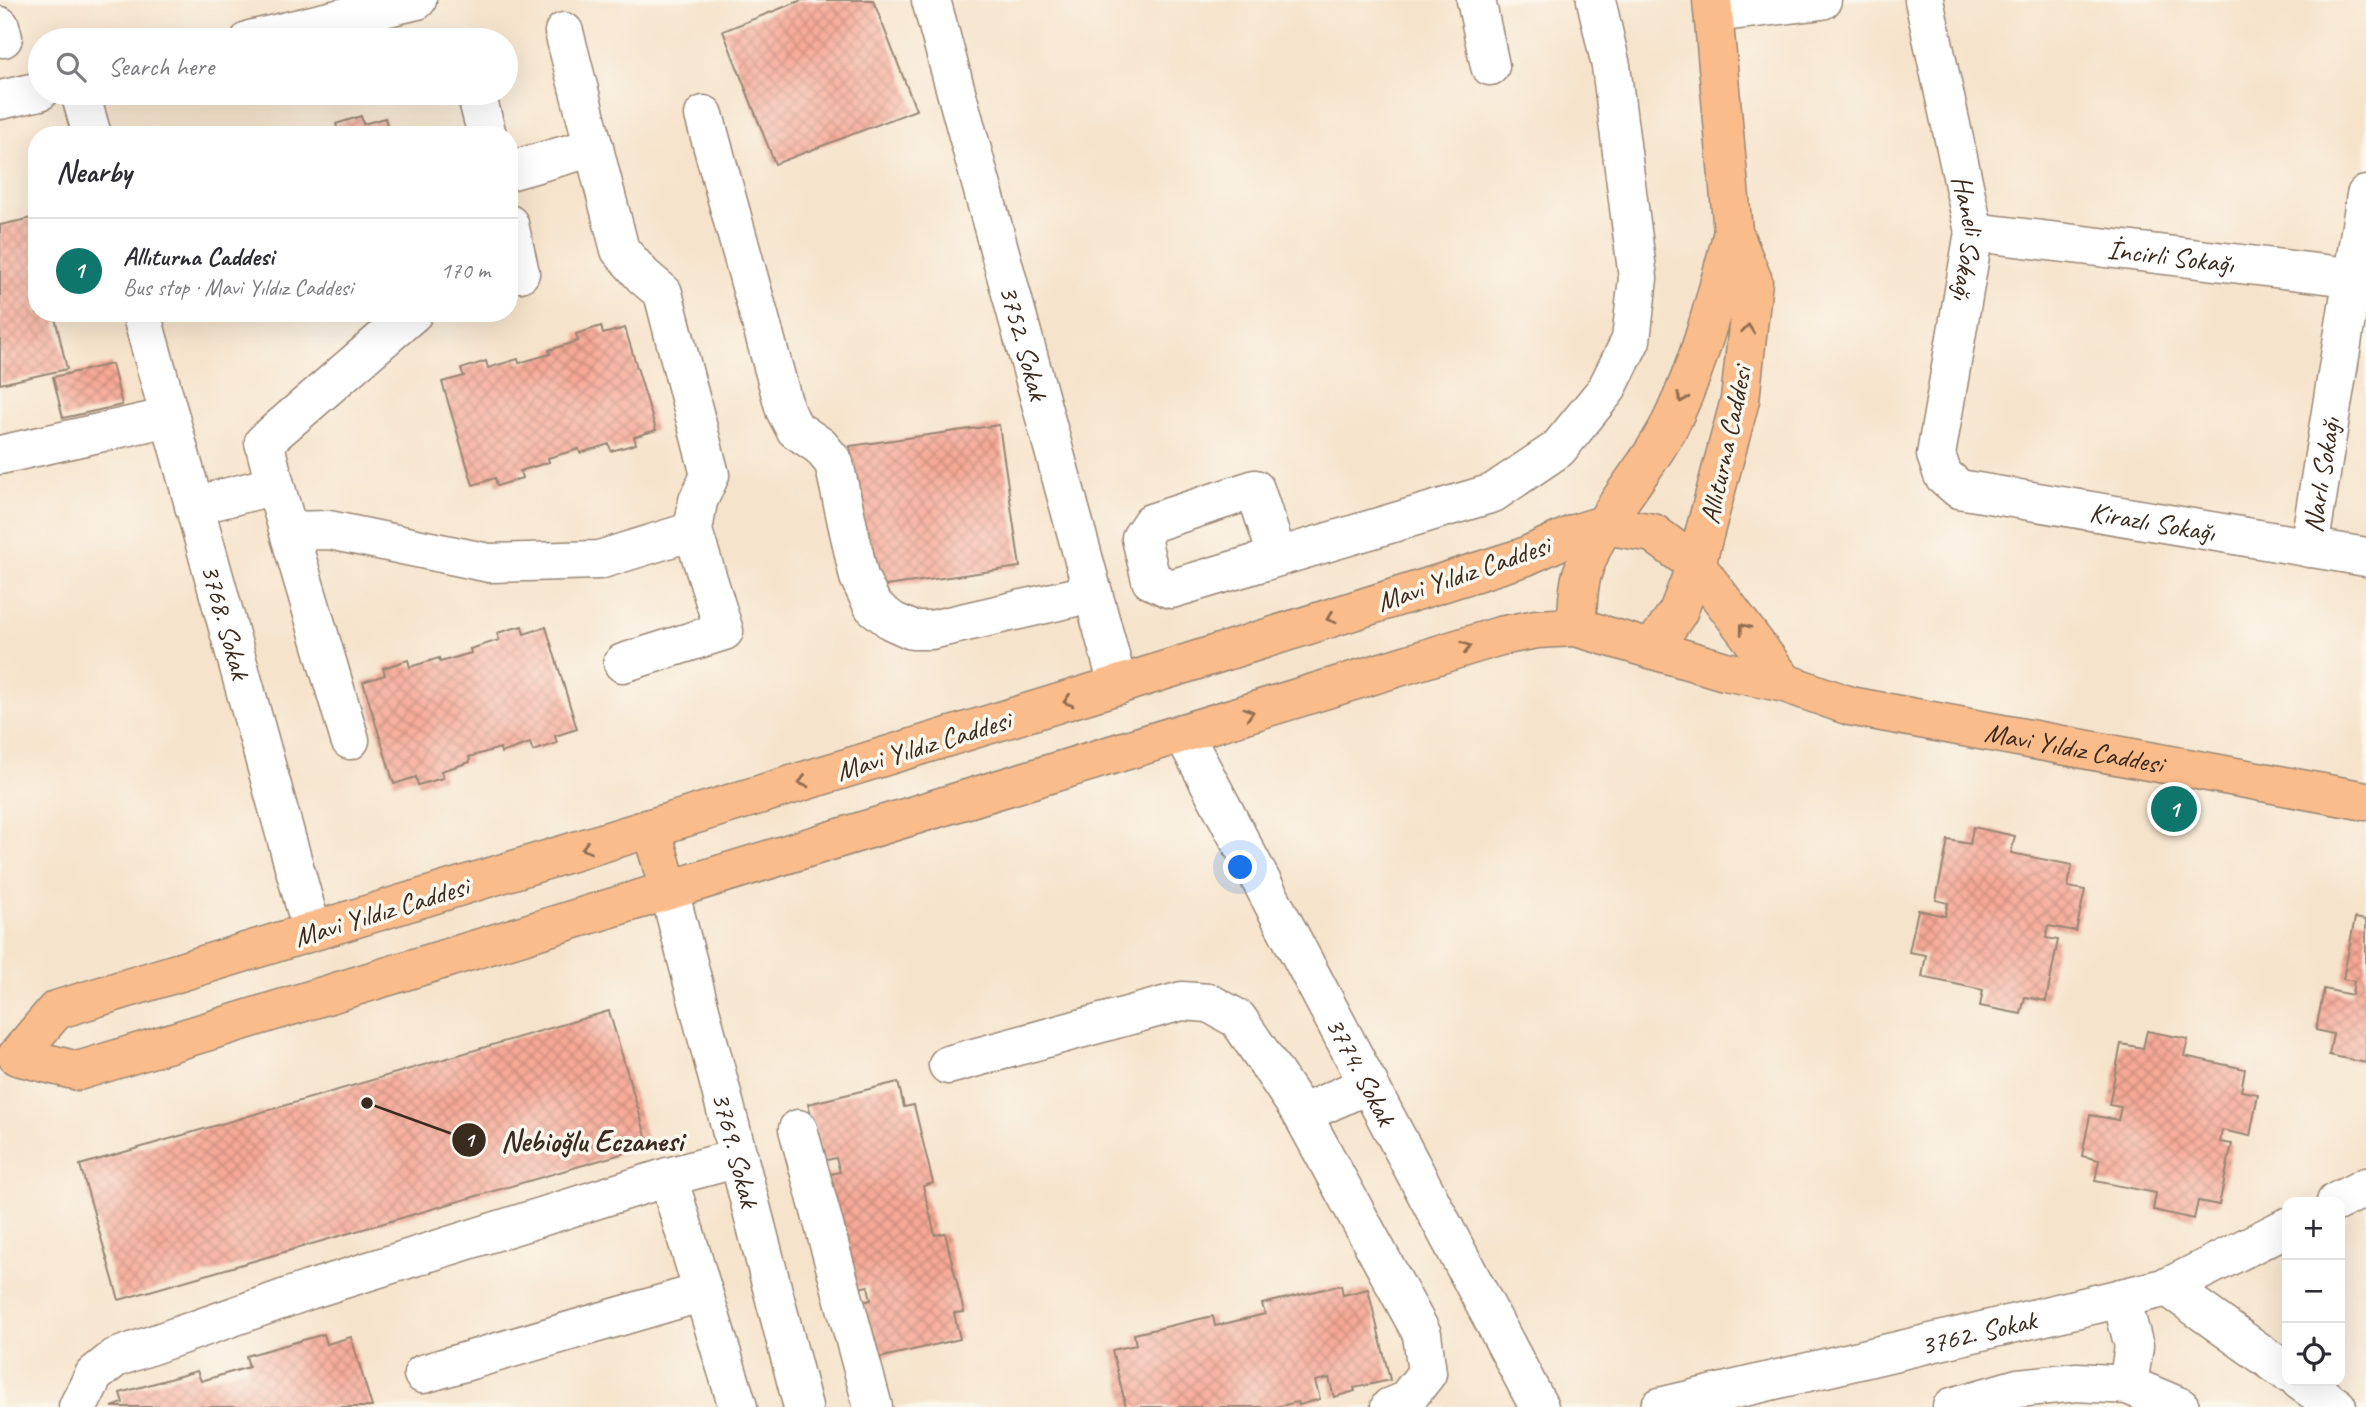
<!DOCTYPE html>
<html lang="en">
<head>
<meta charset="utf-8">
<style>
	body { margin:0; font-family:Caveat,sans-serif; background:#f7f7f7; color:#2b2b33 }
	.controls { position:absolute; right:21px; bottom:21px; display:grid; overflow:hidden; border-radius:14px; box-shadow:0 7px 28px #0002 }
	.controls button { width:63px; height:63px; display:grid; place-items:center; padding:0; border:0; border-bottom:2px solid #e1e1e2; background:#fff; color:#2b2b33; font:35px sans-serif }
	.you { position:absolute; left:1241px; top:868px; width:24px; height:24px; margin:-18px; border:5px solid #fff; border-radius:50%; background:#1a73e8; box-shadow:0 0 0 10px #1a73e833 }
	.badge { display:grid; place-items:center; width:46px; height:46px; border-radius:50%; background:#0f766e; color:#fff; font-size:23px; font-weight:700 }
	.pin { position:absolute; translate:-50% -50%; border:4px solid #fff; box-shadow:0 2px 7px #0006 }
	.list { margin:0; padding:0; list-style:none }
	h2 { display:flex; justify-content:space-between; align-items:center; height:91px; margin:0; padding:0 28px; font-size:30px }
	h2 small { font-size:23px; font-weight:400; color:#7c7c81 }
	.list li { display:grid; grid-template-columns:46px 1fr auto; gap:21px; align-items:center; box-sizing:border-box; height:105px; padding:0 28px; border-top:2px solid #e1e1e2 }
	.list b { display:block; font-size:26px; white-space:nowrap }
	.list p { margin:0; font-size:23px; white-space:nowrap; color:#7c7c81 }
	.list em { font-size:23px; font-style:normal; color:#7c7c81 }
	.icon { flex:none; width:38px; height:38px; fill:none; stroke:currentColor; stroke-width:2; stroke-linecap:round; stroke-linejoin:round }
	.map { position:relative; flex:none; width:2366px; height:1407px; overflow:hidden }
	.search { position:absolute; background:#fff; box-shadow:0 7px 28px #0002; left:28px; top:28px; width:490px; height:77px; display:flex; align-items:center; gap:18px; box-sizing:border-box; padding:0 24px; border-radius:38px; color:#7c7c81; font-size:26px }
	.panel { position:absolute; background:#fff; box-shadow:0 7px 28px #0002; left:28px; top:126px; width:490px; height:196px; border-radius:28px }
	.map>svg:first-child { display:block }
	.building { fill:url(#building-cross-hatch) }
	.lines { fill:none; stroke-linecap:round; stroke-linejoin:round }
	.minor-casing { stroke:#988674; stroke-width:41 }
	.major-casing { stroke:#988674; stroke-width:41 }
	.minor { stroke:#fff; stroke-width:38 }
	.major { stroke:#fabc8b; stroke-width:38 }
	.oneway { stroke:#916c4f }
	.labels { text-anchor:middle; stroke-width:7; stroke-linejoin:round; paint-order:stroke }
	.street-label { font-size:28px; fill:#3b2a1e; stroke:#fbf7ec }
	.leader { fill:none; stroke:#3b2a1e; stroke-width:2.5 }
	.callout-dot { fill:#3b2a1e; stroke:#fbf7ec; stroke-width:2.5 }
	.mark-label { font-size:21px; text-anchor:middle; font-weight:bold; fill:#fff }
	.callout-label { font-size:30px; text-anchor:middle; font-weight:bold; fill:#3b2a1e; stroke:#fbf7ec; stroke-width:7; stroke-linejoin:round; paint-order:stroke }
</style>
</head>
<body>
<div class="map">
<svg width="2366" height="1407" viewBox="0 0 2366 1407">
	<defs>
		<pattern id="building-cross-hatch" width="8" height="8" patternUnits="userSpaceOnUse" patternTransform="scale(1.75)"><rect width="8" height="8" fill="#f7a997"/><path d="M0 0l8 8M0 8l8-8" fill="none" stroke="#c98a7b"/></pattern>
	</defs>
	<rect width="100%" height="100%" fill="#fbf7ec"/>
	<filter id="ink" filterUnits="userSpaceOnUse"><feTurbulence type="fractalNoise" baseFrequency=".0143" numOctaves="2"/><feDisplacementMap in="SourceGraphic" scale="14" xChannelSelector="R" yChannelSelector="G"/><feConvolveMatrix kernelMatrix="1 2 1 2 8 2 1 2 1" color-interpolation-filters="sRGB"/></filter>
	<filter id="wash" filterUnits="userSpaceOnUse"><feTurbulence type="fractalNoise" baseFrequency=".00686" numOctaves="4" result="noise"/><feDisplacementMap in="SourceGraphic" scale="28" xChannelSelector="R" yChannelSelector="G"/><feGaussianBlur stdDeviation="1.57" result="paint"/><feColorMatrix in="noise" values="0 0 0 0 0 0 0 0 0 0 0 0 0 0 0 0 0 1.4 0 .05"/><feComposite in="paint" operator="in"/></filter>
	<g filter="url(#wash)">
		<rect width="100%" height="100%" fill="#f6e3cb"/>
		<g id="blocks">
			<!-- building -->
			<g class="building">
				<path d="M802,0H873L916,110L775,164L723,31Z"/>
				<path d="M361,116L363,124L385,118L390,135H329L338,131L336,124Z"/>
				<path d="M32,218L37,237V313H54L67,369L0,384V225Z"/>
				<path d="M601,326L603,334L625,328L656,430L634,437L636,444L611,451L609,444L580,453L579,449L548,458L549,462L520,471L522,478L497,486L495,478L473,485L442,382L464,376L461,369L486,361L488,368L518,359L519,363L550,354L549,350L578,341L576,334Z"/>
				<path d="M112,364L122,405L63,418L53,377Z"/>
				<path d="M999,425L1020,567L871,588L850,446Z"/>
				<path d="M522,626L524,634L546,627L577,729L555,736L557,743L533,751L530,743L501,753L500,748L469,757L470,762L441,771L443,778L418,785L416,777L394,784L363,682L385,675L383,668L408,660L410,667L439,658L440,662L471,653L470,649L499,640L497,633Z"/>
				<path d="M1973,827L2015,836L2011,853L2072,865L2068,887L2085,890L2076,931L2048,926L2046,938L2058,940L2046,1001L2025,997L2021,1014L1980,1006L1983,990L1922,977L1926,955L1909,952L1918,910L1945,916L1948,903L1936,900L1948,840L1970,844Z"/>
				<path d="M2355,918L2366,920V1063L2329,1055L2333,1034L2316,1030L2324,989L2352,995L2354,981L2343,979Z"/>
				<path d="M609,1011L649,1146L119,1300L80,1165Z"/>
				<path d="M2147,1031L2188,1039L2184,1056L2245,1069L2241,1091L2258,1094L2250,1136L2222,1130L2220,1142L2232,1144L2219,1205L2198,1201L2194,1219L2153,1210L2156,1193L2095,1181L2099,1160L2082,1156L2090,1115L2118,1120L2121,1107L2109,1105L2121,1044L2143,1048Z"/>
				<path d="M898,1082L904,1107L914,1105L933,1183L923,1186L935,1235L945,1233L964,1312L954,1313L960,1339L870,1360L853,1304L871,1300L868,1286L850,1290L822,1176L840,1172L836,1158L818,1162L817,1140L808,1104Z"/>
				<path d="M1341,1285L1343,1295L1368,1289L1390,1380L1354,1388L1355,1391L1334,1397L1329,1378L1315,1381L1320,1399L1299,1405L1298,1402L1275,1407H1126L1112,1350L1136,1345L1134,1334L1213,1316L1215,1326L1265,1314L1262,1304Z"/>
				<path d="M324,1334L327,1344L351,1337L372,1407H112L123,1403L120,1393L197,1371L201,1381L249,1367L246,1356Z"/>
			</g>
		</g>
	</g>
	<g filter="url(#ink)">
		<use href="#blocks" fill-opacity="0" stroke="#988674" stroke-width="2"/>
		<g class="lines">
			<!-- minor casing -->
			<g class="minor-casing">
				<g id="minor">
					<path id="s1" d="M931,0L1118,685"/>
					<path d="M1476,0L1490,66"/>
					<path id="s2" d="M1924,0L1974,232L1936,455L1943,475L1959,489L2366,557"/>
					<path d="M1714,13L1822,0"/>
					<path d="M0,26L3,38"/>
					<path d="M564,32L620,250L643,276L663,293L710,475L698,501L693,531L724,631L623,663"/>
					<path d="M250,40L417,0"/>
					<path d="M80,93L92,135"/>
					<path d="M476,93L487,135"/>
					<path d="M0,100L40,91"/>
					<path d="M704,115L785,410L795,429L820,446L834,463L859,577L873,606L892,621L912,630H931L1093,593"/>
					<path d="M509,171L594,147"/>
					<path d="M509,224L520,273"/>
					<path id="s3" d="M1974,232L2366,279"/>
					<path id="s4" d="M141,313L312,931"/>
					<path d="M0,455L170,417"/>
					<path d="M275,485L264,442L413,313"/>
					<path d="M194,506L275,485L350,740"/>
					<path d="M289,531L329,530L489,563L599,560L693,531"/>
					<path id="s5" d="M2309,548L2366,195"/>
					<path d="M1277,555L1255,489L1151,523L1141,538L1151,580L1171,589L1493,493L1558,449L1606,390L1631,340L1638,278L1611,66L1596,0"/>
					<path id="s6" d="M1183,733L1539,1407"/>
					<path id="s7" d="M669,890L803,1407"/>
					<path d="M948,1065L1182,1001L1209,1003L1238,1019L1302,1114L1422,1334L1427,1373L1405,1401L1390,1407"/>
					<path d="M1302,1114L1369,1084"/>
					<path d="M798,1129L873,1407"/>
					<path d="M668,1177L738,1407"/>
					<path d="M2336,1202L2366,1187"/>
					<path d="M2168,1287L2287,1372"/>
					<path d="M2121,1298L2134,1346L2128,1385"/>
					<path d="M423,1374L703,1292"/>
					<path d="M2300,1381L2337,1407"/>
					<path d="M78,1407L94,1375L115,1358L309,1290L668,1177L739,1158"/>
					<path id="s8" d="M1660,1407L2168,1287L2287,1227"/>
					<path d="M1952,1407L2018,1388L2077,1382L2128,1385L2180,1407"/>
				</g>
			</g>
			<!-- major casing -->
			<g class="major-casing">
				<g id="major">
					<path d="M1712,0L1733,232"/>
					<path d="M1576,627C1578,610 1577,591 1582,574C1601,512 1649,471 1675,414C1702,356 1717,293 1733,232L1753,281L1740,400L1696,565L1678,612L1652,649"/>
					<path id="s9" d="M1785,683L1696,565L1653,533L1603,525L1577,533L1524,557L1118,685L56,1010L17,1056L78,1071L1500,636L1537,629L1576,627L1725,671L1785,683L1850,706L2366,801"/>
					<path d="M651,828L669,890"/>
				</g>
			</g>
			<!-- minor -->
			<use href="#minor" class="minor"/>
			<!-- major -->
			<use href="#major" class="major"/>
		</g>
		<!-- one-way arrows -->
		<defs><path id="oneway-chevron" d="M-2-3.5L2.5 0L-2 3.5" fill="none" stroke-width="1.6" stroke-linecap="round" stroke-linejoin="round" transform="scale(1.75)"/></defs>
		<g class="oneway">
			<use href="#oneway-chevron" transform="translate(1748 329) rotate(-84)"/>
			<use href="#oneway-chevron" transform="translate(1682 398) rotate(113)"/>
			<use href="#oneway-chevron" transform="translate(1331 618) rotate(162)"/>
			<use href="#oneway-chevron" transform="translate(1744 628) rotate(-127)"/>
			<use href="#oneway-chevron" transform="translate(1466 647) rotate(-17)"/>
			<use href="#oneway-chevron" transform="translate(1068 701) rotate(163)"/>
			<use href="#oneway-chevron" transform="translate(1249 713) rotate(-17)"/>
			<use href="#oneway-chevron" transform="translate(803 782) rotate(163)"/>
			<use href="#oneway-chevron" transform="translate(586 848) rotate(163)"/>
		</g>
	</g>
	<g class="labels">
		<!-- street labels -->
		<g class="street-label">
			<text dy="10" stroke="none"><textPath href="#s2" startOffset="243">Haneli Sokağı</textPath></text>
			<text dy="10" stroke="none"><textPath href="#s3" startOffset="198">İncirli Sokağı</textPath></text>
			<text dy="10" stroke="none"><textPath href="#s1" startOffset="355">3752. Sokak</textPath></text>
			<text transform="translate(1725 445) rotate(-78)" y="10">Allıturna Caddesi</text>
			<text dy="10" stroke="none"><textPath href="#s5" startOffset="74">Narlı Sokağı</textPath></text>
			<text dy="10" stroke="none"><textPath href="#s2" startOffset="702">Kirazlı Sokağı</textPath></text>
			<text transform="translate(1463 573) rotate(-19)" y="10">Mavi Yıldız Caddesi</text>
			<text dy="10" stroke="none"><textPath href="#s4" startOffset="320">3768. Sokak</textPath></text>
			<text transform="translate(923 745) rotate(-17)" y="10">Mavi Yıldız Caddesi</text>
			<text dy="10" stroke="none"><textPath href="#s9" startOffset="4074">Mavi Yıldız Caddesi</textPath></text>
			<text transform="translate(381 911) rotate(-17)" y="10">Mavi Yıldız Caddesi</text>
			<text dy="10" stroke="none"><textPath href="#s6" startOffset="382">3774. Sokak</textPath></text>
			<text dy="10" stroke="none"><textPath href="#s7" startOffset="268">3769. Sokak</textPath></text>
			<text dy="10" stroke="none"><textPath href="#s8" startOffset="327">3762. Sokak</textPath></text>
		</g>
	</g>
	<!-- callouts -->
	<path class="leader" d="M367 1103L469 1140"/>
	<g class="callout-dot">
		<circle cx="367" cy="1103" r="7"/>
		<circle cx="469" cy="1140" r="18"/>
	</g>
	<g class="mark-label">
		<text x="469" y="1147">1</text>
	</g>
	<g class="callout-label">
		<text x="592" y="1151">Nebioğlu Eczanesi</text>
	</g>
</svg>
<div class="controls">
<button>+</button>
<button>−</button>
<button><svg class="icon" aria-label="locate" viewBox="0 0 24 24"><circle cx="12" cy="12" r="6"/><path d="M12 2v4M12 18v4M2 12h4M18 12h4"/></svg></button>
</div>
<div class="you"></div>
<div class="pin badge" style="left:2174px;top:809px">1</div>
<div class="search"><svg class="icon" aria-label="search" viewBox="0 0 24 24"><circle cx="10" cy="10" r="6"/><path d="M15 15l6 6"/></svg>Search here</div>
<section class="panel">
<h2>Nearby<small></small></h2>
<ul class="list">
<li><span class="badge">1</span><div><b>Allıturna Caddesi</b><p>Bus stop · Mavi Yıldız Caddesi</p></div><em>170 m</em></li>
</ul>
</section>
</div>
</body>
</html>
